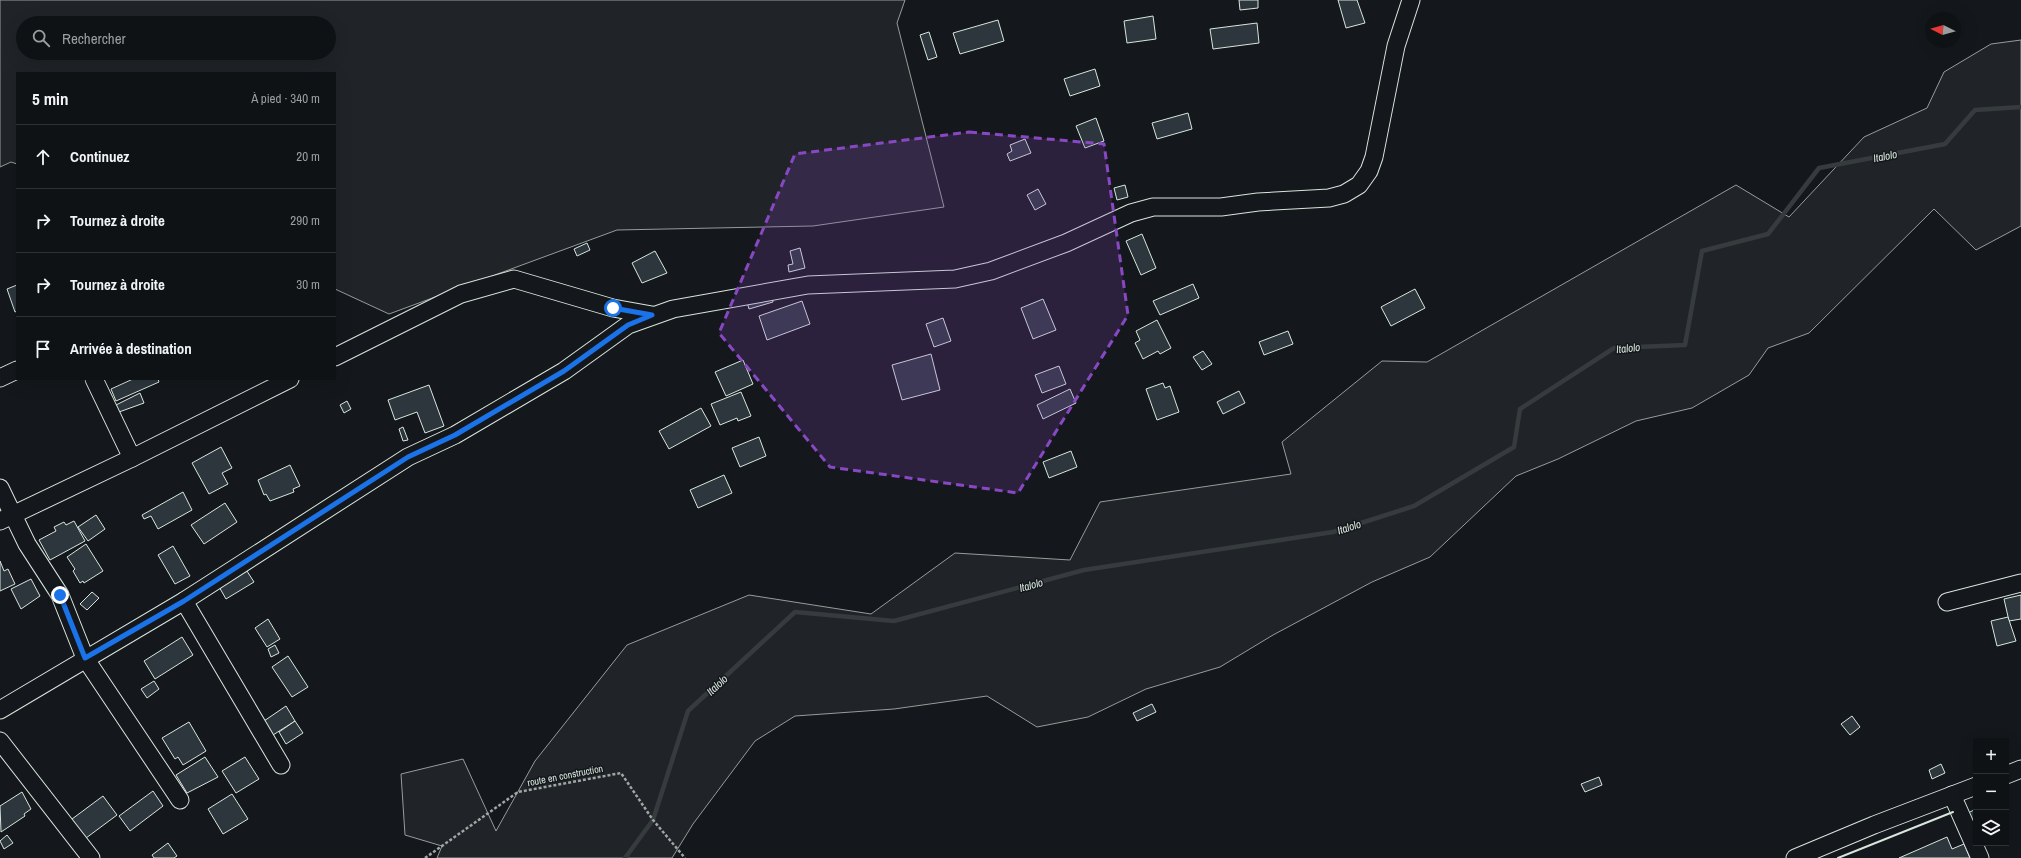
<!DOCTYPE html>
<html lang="fr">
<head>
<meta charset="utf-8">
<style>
	body { margin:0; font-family:"Archivo Narrow",sans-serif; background:#1d2022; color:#f1f3f6 }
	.controls { position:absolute; right:12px; bottom:12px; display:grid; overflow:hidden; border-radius:0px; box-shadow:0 4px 16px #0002 }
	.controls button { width:36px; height:36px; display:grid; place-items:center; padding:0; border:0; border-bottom:1px solid #2f3234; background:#0f1215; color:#f1f3f6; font:20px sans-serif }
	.compass { position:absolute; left:1925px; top:12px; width:36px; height:36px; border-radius:50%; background:#0f1215; box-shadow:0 4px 16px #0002; rotate:275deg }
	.stop { position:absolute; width:12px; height:12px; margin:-9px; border:3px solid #1a73e8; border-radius:50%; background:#fff }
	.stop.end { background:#1a73e8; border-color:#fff; box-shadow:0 1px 4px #0008 }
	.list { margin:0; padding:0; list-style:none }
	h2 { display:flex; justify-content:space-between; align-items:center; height:52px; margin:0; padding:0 16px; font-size:17px }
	h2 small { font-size:13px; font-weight:400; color:#9b9ea0 }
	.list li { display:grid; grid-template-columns:26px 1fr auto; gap:12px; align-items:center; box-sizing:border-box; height:64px; padding:0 16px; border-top:1px solid #2f3234 }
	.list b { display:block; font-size:15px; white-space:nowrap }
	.list em { font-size:13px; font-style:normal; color:#9b9ea0 }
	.icon { flex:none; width:22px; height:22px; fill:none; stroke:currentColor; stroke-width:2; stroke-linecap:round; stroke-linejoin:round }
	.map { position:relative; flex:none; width:2021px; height:858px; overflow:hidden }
	.search { position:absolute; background:#0f1215; box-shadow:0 4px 16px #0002; left:16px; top:16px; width:320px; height:44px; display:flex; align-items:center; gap:10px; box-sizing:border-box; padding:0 14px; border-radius:22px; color:#9b9ea0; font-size:15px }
	.panel { position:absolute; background:#0f1215; box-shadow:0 4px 16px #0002; left:16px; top:72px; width:320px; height:308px; border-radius:0px }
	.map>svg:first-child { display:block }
	.green { fill:#202428; stroke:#939e99; fill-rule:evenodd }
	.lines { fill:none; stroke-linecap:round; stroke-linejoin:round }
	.stream { stroke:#363b3e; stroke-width:4.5 }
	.building { fill:#2c363c; stroke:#d8e6dc }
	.minor-casing { stroke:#d8e6dc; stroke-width:19 }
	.path { stroke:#9da8a2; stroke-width:2.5; stroke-dasharray:3 2; stroke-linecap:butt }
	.minor { stroke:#14181c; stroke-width:17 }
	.wall { stroke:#d8e6dc; stroke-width:2 }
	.route { stroke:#1a73e8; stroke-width:5 }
	.marked { fill:#8948c3; fill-opacity:0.2; stroke:#8948c3; stroke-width:3; stroke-dasharray:8 5; stroke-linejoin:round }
	.labels { text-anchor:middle; stroke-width:3; stroke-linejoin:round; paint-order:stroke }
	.street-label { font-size:10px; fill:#d8e6dc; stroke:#14181c }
	.water-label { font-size:11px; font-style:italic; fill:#d8e6dc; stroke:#14181c }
</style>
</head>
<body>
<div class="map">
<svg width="2021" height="858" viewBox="0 0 2021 858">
	<rect width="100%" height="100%" fill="#14181c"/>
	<!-- green -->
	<g class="green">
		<path d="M0,0H905L897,23L944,207L813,226L617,230L389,314L335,289V73H17V164L11,162L0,167ZM23,23H329V53H23Z"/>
		<path d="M2021,40V226L1976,250L1934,209L1809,333L1768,348L1749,375L1692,408L1636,421L1558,459L1516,476L1430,557L1372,582L1273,635L1220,667L1146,689L1088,717L1037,727L987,696L894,709L795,716L755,741L693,824L672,858H437L442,846L405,835L401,774L463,759L496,831L535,761L627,645L749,595L871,614L955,553L1070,560L1100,502L1291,474L1282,442L1382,361L1427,362L1736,185L1789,217L1864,137L1927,108L1944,72L1991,44Z"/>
	</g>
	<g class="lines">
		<!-- stream -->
		<path class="stream" d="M625,858L653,820L688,711L795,612L894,621L1084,570L1333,532L1414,506L1514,447L1520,409L1614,348L1685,345L1702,251L1768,234L1819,168L1945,144L1975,110L2021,107"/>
	</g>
	<!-- building -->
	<g class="building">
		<path d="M1239,0H1258V8L1240,10Z"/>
		<path d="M1338,0H1357L1365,23L1346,28Z"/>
		<path d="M1153,16L1156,39L1127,43L1124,21Z"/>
		<path d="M998,20L1004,41L960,54L953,33Z"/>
		<path d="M1257,23L1259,43L1213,49L1210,29Z"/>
		<path d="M929,32L937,57L928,60L920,35Z"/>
		<path d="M1095,69L1100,86L1070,96L1064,79Z"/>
		<path d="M1188,113L1192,129L1157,139L1152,123Z"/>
		<path d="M1096,118L1104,141L1085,148L1076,126Z"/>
		<path d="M1025,139L1031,153L1010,161L1007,154L1012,151L1010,145Z"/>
		<path d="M1125,185L1128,197L1117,200L1114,188Z"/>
		<path d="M1038,189L1046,204L1035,210L1027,195Z"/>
		<path d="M1142,234L1156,268L1141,275L1126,241Z"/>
		<path d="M587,243L590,250L577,256L574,249Z"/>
		<path d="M800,248L805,268L789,272L788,265L793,264L790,251Z"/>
		<path d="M655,251L667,273L642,283L632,263Z"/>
		<path d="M1193,284L1199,298L1160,315L1153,301Z"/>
		<path d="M17,285V311L15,312L7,289Z"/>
		<path d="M1415,289L1425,308L1391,326L1381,307Z"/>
		<path d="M772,295L773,302L749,309L747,302Z"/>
		<path d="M1043,299L1056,330L1033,339L1021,308Z"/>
		<path d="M802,301L810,324L767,340L759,316Z"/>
		<path d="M943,318L951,341L934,347L926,324Z"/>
		<path d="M1157,320L1171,348L1160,354L1158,351L1143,359L1135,343L1140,340L1136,331Z"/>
		<path d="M1288,331L1293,344L1264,355L1259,342Z"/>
		<path d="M1203,351L1212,364L1202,370L1193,357Z"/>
		<path d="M931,354L940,390L902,400L892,365Z"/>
		<path d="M743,360L753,384L726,396L715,372Z"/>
		<path d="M1059,366L1066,384L1042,393L1035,375Z"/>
		<path d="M133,379H158L159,382L116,401L111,389Z"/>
		<path d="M1163,383L1165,388L1170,386L1179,412L1157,420L1146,389Z"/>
		<path d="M429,385L444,426L425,433L417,412L395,420L388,400Z"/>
		<path d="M1070,389L1076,403L1043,419L1037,405Z"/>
		<path d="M1239,391L1245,403L1223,414L1217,402Z"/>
		<path d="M741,392L751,416L738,421L737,418L720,425L711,404Z"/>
		<path d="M140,393L144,403L119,412L116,405Z"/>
		<path d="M347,401L351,409L344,413L340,405Z"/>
		<path d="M701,408L711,426L669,449L659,431Z"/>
		<path d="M403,427L408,440L403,441L399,429Z"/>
		<path d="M759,437L766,456L740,467L732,448Z"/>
		<path d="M221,447L232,468L222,473L228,484L209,494L192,463Z"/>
		<path d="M1071,451L1077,467L1049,478L1043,462Z"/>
		<path d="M290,465L300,486L293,489L294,492L270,501L266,494L264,495L258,480Z"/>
		<path d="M724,475L732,493L698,508L690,490Z"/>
		<path d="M183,492L192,510L158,529L151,516L144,519L142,515Z"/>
		<path d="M225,503L237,522L204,544L191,525Z"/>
		<path d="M96,515L105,529L88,541L78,527Z"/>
		<path d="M74,521L85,541L50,560L39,540L56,531L54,527L64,522L66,525Z"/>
		<path d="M86,544L103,571L84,583L83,581L80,583L73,571L75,569L67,557Z"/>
		<path d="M173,546L190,576L175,584L158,555Z"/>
		<path d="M0,561L4,571L8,569L15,584L0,591Z"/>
		<path d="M245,568L254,582L226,599L218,585Z"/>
		<path d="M31,579L40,596L21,609L11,589Z"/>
		<path d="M92,592L99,598L87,610L80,604Z"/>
		<path d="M2021,595V619L2009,621L2004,599Z"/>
		<path d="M2008,617L2016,641L1997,646L1991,621Z"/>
		<path d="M268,619L280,639L267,647L255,628Z"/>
		<path d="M182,637L193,655L155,679L144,661Z"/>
		<path d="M275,645L279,653L271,657L268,649Z"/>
		<path d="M288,656L308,687L292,697L272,667Z"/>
		<path d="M154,681L159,689L147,698L141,689Z"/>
		<path d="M1152,704L1156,712L1137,721L1133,713Z"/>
		<path d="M286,706L295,721L273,735L264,721Z"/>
		<path d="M1852,716L1860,727L1850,735L1841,724Z"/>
		<path d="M295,721L303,733L286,744L279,732Z"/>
		<path d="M189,722L206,751L183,765L178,757L175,759L162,738Z"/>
		<path d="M205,757L218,777L187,793L176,775Z"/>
		<path d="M245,757L259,779L236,793L222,771Z"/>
		<path d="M1941,764L1945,773L1932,779L1929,770Z"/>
		<path d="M1599,777L1602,785L1585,792L1581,784Z"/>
		<path d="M153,791L163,806L130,831L119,816Z"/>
		<path d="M22,792L31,809L24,814L25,816L1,832L0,806Z"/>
		<path d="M232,794L248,819L223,834L208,809Z"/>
		<path d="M103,796L117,815L82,841L68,822Z"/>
		<path d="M1976,809V825L1973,826L1968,813Z"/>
		<path d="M7,835L13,843L4,849L0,841Z"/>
		<path d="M1947,837L1952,849L1964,844L1970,858H1899Z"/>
		<path d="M168,843L177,856L174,858H154L152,855Z"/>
	</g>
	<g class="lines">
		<!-- minor casing -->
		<g class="minor-casing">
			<g id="minor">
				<path d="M335,357L461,294L514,279L613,308L652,315"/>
				<path d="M0,378L17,370"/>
				<path d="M94,379L132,458"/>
				<path d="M0,488L27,544L60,595L85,658L180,800"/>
				<path d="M0,521L132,458L290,379"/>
				<path d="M184,601L281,765"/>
				<path d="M1947,602L2021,583"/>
				<path d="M0,710L184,601L408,457L455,435L564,371L628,325L673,309L808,285L955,279L991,271L1066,243L1131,213L1153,207H1221L1258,202L1329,198L1344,194L1359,185L1369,171L1374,157L1396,46L1411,0"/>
				<path d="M0,741L91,858"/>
				<path d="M2006,775L2021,769"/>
				<path d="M1952,795L1980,858"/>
				<path d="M1795,858L1874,825L1976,786"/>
			</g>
		</g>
		<!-- path -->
		<path class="path" d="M425,858L518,792L621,773L653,820L685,858"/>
		<!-- minor -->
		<use href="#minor" class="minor"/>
		<!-- wall -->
		<path class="wall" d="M1838,858L1953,812"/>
	</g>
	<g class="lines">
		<!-- route -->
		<path class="route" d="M60,595L85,658L184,601L408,457L455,435L564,371L628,325L652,315L613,308"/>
	</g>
	<!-- marked area -->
	<path class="marked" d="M969,132L1104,144L1128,315L1018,493L830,467L719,333L795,154Z"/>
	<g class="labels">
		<!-- street labels -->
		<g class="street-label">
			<text transform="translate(565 775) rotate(-11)" y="4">route en construction</text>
		</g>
		<!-- water labels -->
		<g class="water-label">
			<text transform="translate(1885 156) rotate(-11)" y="4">Italolo</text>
			<text transform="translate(1628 348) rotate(-6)" y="4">Italolo</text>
			<text transform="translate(1349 527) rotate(-18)" y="4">Italolo</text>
			<text transform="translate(1031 585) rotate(-15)" y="4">Italolo</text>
			<text transform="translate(717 685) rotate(-43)" y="4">Italolo</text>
		</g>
	</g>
</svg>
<div class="controls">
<button>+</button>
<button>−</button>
<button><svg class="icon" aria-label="layers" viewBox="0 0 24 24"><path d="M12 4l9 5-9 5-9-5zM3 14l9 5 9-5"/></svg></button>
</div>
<svg class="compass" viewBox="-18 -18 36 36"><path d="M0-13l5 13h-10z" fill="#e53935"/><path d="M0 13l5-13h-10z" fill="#9b9ea0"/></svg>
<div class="stop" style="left:613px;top:308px"></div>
<div class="stop end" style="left:60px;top:595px"></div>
<div class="search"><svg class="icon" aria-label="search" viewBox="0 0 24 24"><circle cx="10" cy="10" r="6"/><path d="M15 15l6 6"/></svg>Rechercher</div>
<section class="panel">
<h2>5 min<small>À pied · 340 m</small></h2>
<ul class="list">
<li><svg class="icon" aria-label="ahead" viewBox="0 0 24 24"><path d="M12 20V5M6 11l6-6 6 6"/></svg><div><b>Continuez</b></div><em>20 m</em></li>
<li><svg class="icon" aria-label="right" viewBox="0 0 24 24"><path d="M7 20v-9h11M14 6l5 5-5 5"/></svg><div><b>Tournez à droite</b></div><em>290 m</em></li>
<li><svg class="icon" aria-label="right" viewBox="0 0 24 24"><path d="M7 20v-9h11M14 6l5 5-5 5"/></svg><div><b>Tournez à droite</b></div><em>30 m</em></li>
<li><svg class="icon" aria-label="arrive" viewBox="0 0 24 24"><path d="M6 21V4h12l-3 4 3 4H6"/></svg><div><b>Arrivée à destination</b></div></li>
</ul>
</section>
</div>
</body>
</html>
